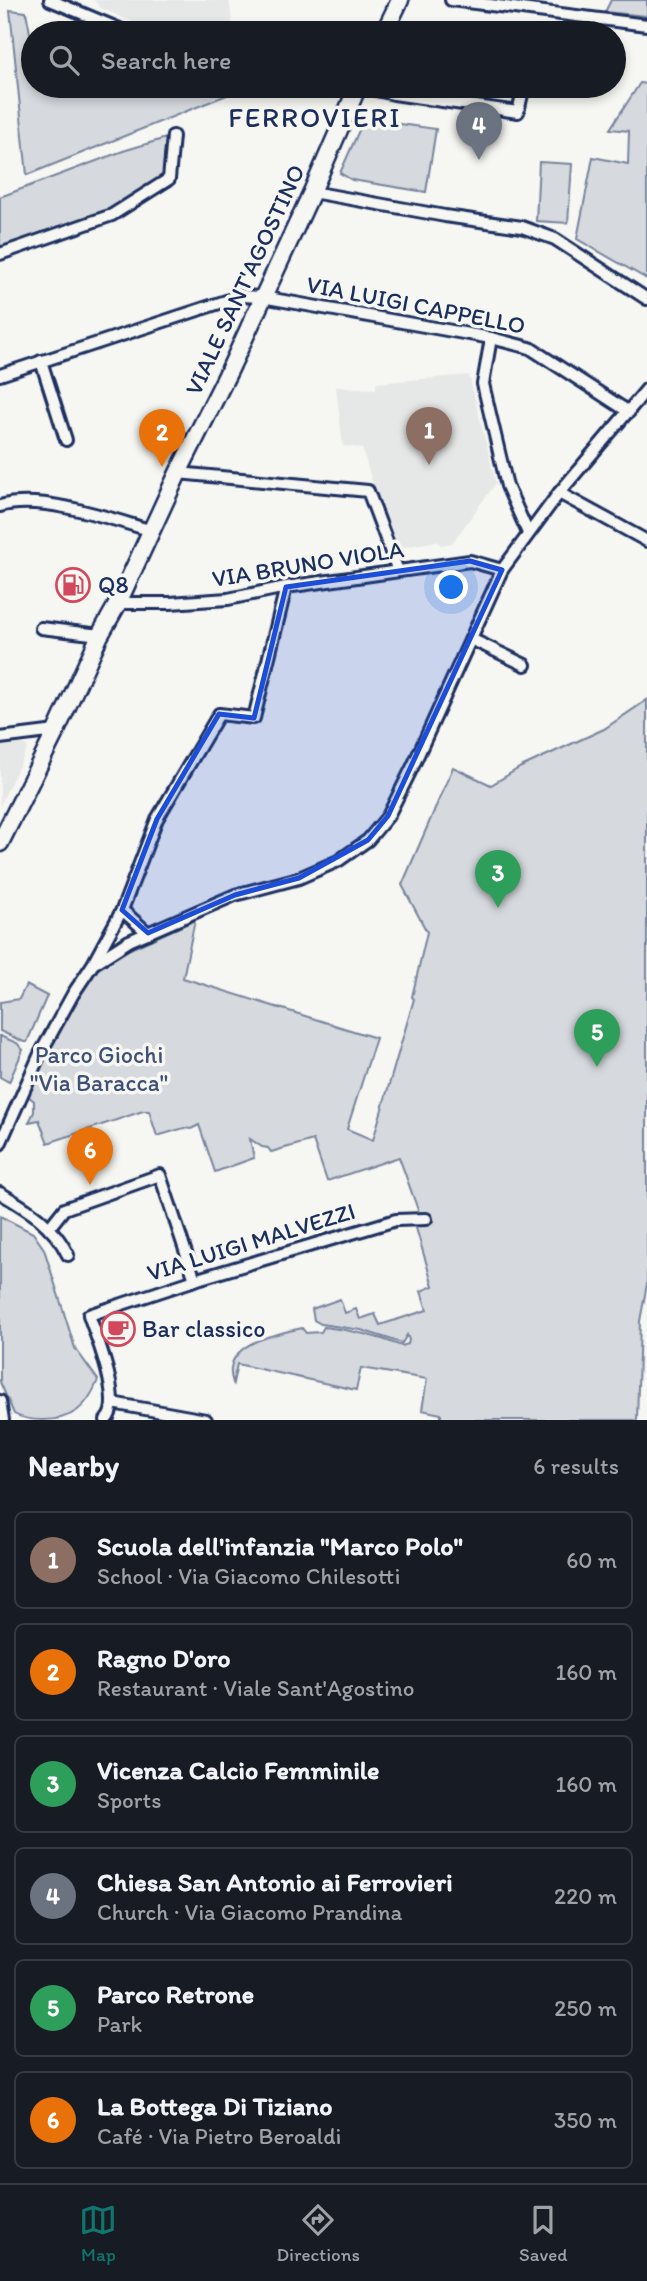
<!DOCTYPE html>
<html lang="en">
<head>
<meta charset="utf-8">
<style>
	body { margin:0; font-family:Itim,sans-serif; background:#242831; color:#f1f3f6 }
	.you { position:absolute; left:452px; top:588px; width:24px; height:24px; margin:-18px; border:5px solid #fff; border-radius:50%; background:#1a73e8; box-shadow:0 0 0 10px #1a73e833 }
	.badge { display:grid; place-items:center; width:46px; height:46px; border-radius:50%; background:#0f766e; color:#fff; font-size:23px; font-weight:700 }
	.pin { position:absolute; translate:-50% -58px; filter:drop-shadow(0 2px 4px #0008) }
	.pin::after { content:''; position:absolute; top:37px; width:24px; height:21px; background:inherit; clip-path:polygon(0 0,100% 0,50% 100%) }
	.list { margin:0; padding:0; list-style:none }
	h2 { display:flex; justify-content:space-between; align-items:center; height:91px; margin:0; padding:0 28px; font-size:30px }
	h2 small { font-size:23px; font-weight:400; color:#9ea1a6 }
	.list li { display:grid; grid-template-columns:46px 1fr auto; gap:21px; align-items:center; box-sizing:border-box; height:98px; margin:0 14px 14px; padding:0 14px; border:2px solid #363941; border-radius:10px }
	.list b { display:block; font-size:26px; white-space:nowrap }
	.list p { margin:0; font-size:23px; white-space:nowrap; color:#9ea1a6 }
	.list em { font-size:23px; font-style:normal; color:#9ea1a6 }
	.icon { flex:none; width:38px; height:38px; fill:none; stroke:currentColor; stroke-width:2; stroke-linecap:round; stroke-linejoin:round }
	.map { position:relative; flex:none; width:647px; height:1420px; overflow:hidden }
	.search { position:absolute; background:#171b24; box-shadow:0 4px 10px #0003; left:21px; right:21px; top:21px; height:77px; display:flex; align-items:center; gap:18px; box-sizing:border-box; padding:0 24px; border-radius:38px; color:#9ea1a6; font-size:26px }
	.sheet { height:763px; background:#171b24 }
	nav { display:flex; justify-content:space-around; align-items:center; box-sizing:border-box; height:98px; border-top:2px solid #363941; background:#171b24; font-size:19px; color:#9ea1a6 }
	nav a { display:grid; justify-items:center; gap:4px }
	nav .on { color:#0f766e }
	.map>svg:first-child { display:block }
	.built { fill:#e6e7e7 }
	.green { fill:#d6d9dd; stroke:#78849e; stroke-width:2 }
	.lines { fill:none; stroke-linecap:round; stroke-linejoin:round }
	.minor-casing { stroke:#1b2f5e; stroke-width:16 }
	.secondary-casing { stroke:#1b2f5e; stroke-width:21 }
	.minor { stroke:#f6f6f2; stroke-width:10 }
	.secondary { stroke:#f6f6f2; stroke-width:16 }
	.marked { fill:#1d4ed8; fill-opacity:0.2; stroke:#1d4ed8; stroke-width:5; stroke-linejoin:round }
	.labels { text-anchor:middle; stroke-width:7; stroke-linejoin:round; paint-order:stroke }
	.street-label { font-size:24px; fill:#1b2f5e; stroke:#f6f6f2 }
	.poi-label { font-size:24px; fill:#1b2f5e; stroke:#f6f6f2; text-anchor:start }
	.park-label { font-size:24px; fill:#405177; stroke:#f6f6f2 }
	.quarter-label { font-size:28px; letter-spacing:2px; fill:#1b2f5e; stroke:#f6f6f2 }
</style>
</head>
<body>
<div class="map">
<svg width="647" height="1420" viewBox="0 0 647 1420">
	<rect width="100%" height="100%" fill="#f6f6f2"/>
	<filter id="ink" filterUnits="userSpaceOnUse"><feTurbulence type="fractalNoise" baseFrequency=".0143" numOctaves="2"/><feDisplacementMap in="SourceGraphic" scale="14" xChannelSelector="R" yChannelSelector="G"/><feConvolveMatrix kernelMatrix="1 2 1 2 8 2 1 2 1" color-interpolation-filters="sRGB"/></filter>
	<g filter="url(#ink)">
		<!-- built -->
		<g class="built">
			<path d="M94,0H229L234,33H159L158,29L154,26L148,29L100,8Z"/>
			<path d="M469,375L496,483L452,543L441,545L437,541L404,547V553L394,556L362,448L343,446L336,387L376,389V383Z"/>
			<path d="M13,739L28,747L0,805V743Z"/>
		</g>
		<!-- green -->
		<g class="green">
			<path d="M611,0H647V16L605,12Z"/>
			<path d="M10,10L26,12L33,48V86H225L237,91L27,175Z"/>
			<path d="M75,20L105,33H70Z"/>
			<path d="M640,83L647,84V279L577,239L593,157L628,164L629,131L610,129Z"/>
			<path d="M364,119L436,129L426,192L352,180L340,173Z"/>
			<path d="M173,136L169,179L112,215L0,254V197L123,151Z"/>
			<path d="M539,162L572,164L568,223L536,221Z"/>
			<path d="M647,700V1284L640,1321L637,1420H441V1414L422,1410L427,1379L361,1368L356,1390L237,1364L233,1383C219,1344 275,1334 302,1328L306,1333L321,1332L324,1327C351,1330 377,1336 402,1346L408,1344L409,1340L407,1335L402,1343L361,1330L321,1324L314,1320L312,1309L340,1299L345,1313L356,1309L360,1319L375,1314L380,1325L427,1310L421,1291L433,1286L416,1228L423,1224L399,1157L327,1181L313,1140L271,1152L268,1148L262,1147L250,1139L254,1158L215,1172L199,1125L191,1129L184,1128L157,1136L149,1111H143L48,1143L39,1120L29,1122L34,1112V1101L27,1095L72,997L93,970L108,959L195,920L183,978L376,1038L347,1129L373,1140L414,999L412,997L427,932L402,885L453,767L491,785L521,767L604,729Z"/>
			<path d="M26,985L47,996L27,1042H24L0,1031V1002L19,999Z"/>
			<path d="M0,1036L17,1043L23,1050L9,1082L0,1077Z"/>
			<path d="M0,1216L33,1233L44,1249L75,1348L98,1380C87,1408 72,1420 42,1420C31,1420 23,1419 14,1414L0,1382Z"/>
		</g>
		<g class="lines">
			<!-- minor casing -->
			<g class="minor-casing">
				<g id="minor">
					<path d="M50,0L129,33"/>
					<path d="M451,0L647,25"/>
					<path d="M358,86L394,94L518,112L524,86"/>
					<path d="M312,192L445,216L522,227L555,239L647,299"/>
					<path d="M0,254L112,215L169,179L173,136"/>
					<path d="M491,338L483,384L507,486L528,533"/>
					<path d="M41,361L66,440"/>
					<path d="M0,375L241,296L262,297L491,338L530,348L629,412"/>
					<path d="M178,473L368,491L398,571"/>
					<path d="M559,493L647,541"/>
					<path d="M0,506C42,494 111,519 153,531"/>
					<path d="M118,603H170L228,599L286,587L470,561L502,570"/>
					<path d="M41,628L100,635"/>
					<path d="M471,639L525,665"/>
					<path d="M0,738L56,731"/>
					<path d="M122,910L157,819L219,714L254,718L286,587"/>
					<path d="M94,962L122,910L148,933"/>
					<path d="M0,1144L40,1054L73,994L93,964L129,941L235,895L299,878L338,861L368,840L388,816L413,766L502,570L559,493L647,389"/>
					<path d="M0,1193C29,1210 53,1224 68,1255"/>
					<path d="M49,1228L64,1209L160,1175L195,1280"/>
					<path d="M0,1401L3,1420"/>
					<path d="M112,1403L206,1420"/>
					<path d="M106,1420C124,1403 96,1336 89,1315L201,1278L396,1220L426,1219"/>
				</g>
			</g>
			<!-- secondary casing -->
			<g class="secondary-casing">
				<g id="secondary">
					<path d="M384,33L400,0"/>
					<path d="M0,843L56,731L100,635L118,603L178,473L230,369L312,192L358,86"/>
				</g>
			</g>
			<!-- minor -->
			<use href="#minor" class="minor"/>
			<!-- secondary -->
			<use href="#secondary" class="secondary"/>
		</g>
	</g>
	<!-- marked area -->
	<path class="marked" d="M470,561L502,570L388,816L368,840L299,878L235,895L148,933L122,910L157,819L219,714L254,718L286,587Z"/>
	<!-- icons -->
	<defs>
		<g id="fuel-ring" transform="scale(1.75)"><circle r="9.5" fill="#f6f6f2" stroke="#d1495b" stroke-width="1.5"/><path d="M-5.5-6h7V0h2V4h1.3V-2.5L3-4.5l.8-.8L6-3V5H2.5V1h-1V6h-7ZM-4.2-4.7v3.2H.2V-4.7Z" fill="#d1495b"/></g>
		<g id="cafe-ring" transform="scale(1.75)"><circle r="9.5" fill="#f6f6f2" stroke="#d1495b" stroke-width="1.5"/><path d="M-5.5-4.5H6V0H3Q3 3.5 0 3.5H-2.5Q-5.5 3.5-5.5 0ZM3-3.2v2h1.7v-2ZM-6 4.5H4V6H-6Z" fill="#d1495b"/></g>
	</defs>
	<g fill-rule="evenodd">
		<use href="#fuel-ring" x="73" y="585"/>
		<use href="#cafe-ring" x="118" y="1329"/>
	</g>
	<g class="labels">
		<!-- street labels -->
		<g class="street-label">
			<text transform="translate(245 280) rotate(-65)" y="8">VIALE SANT'AGOSTINO</text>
			<text transform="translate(416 305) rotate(11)" y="8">VIA LUIGI CAPPELLO</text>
			<text transform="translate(308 564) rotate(-9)" y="8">VIA BRUNO VIOLA</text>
			<text transform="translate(251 1242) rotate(-17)" y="8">VIA LUIGI MALVEZZI</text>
		</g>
		<!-- poi labels -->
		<g class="poi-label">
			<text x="98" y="593">Q8</text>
			<text x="142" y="1337">Bar classico</text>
		</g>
		<!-- park labels -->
		<g class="park-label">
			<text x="99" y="1063">Parco Giochi<tspan x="99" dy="28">"Via Baracca"</tspan></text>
		</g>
		<!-- quarter labels -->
		<g class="quarter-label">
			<text x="315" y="127">FERROVIERI</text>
		</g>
	</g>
</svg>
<div class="you"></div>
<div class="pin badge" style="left:429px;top:465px;background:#8d6e63">1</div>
<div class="pin badge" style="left:162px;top:467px;background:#e8710a">2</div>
<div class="pin badge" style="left:498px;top:908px;background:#2e9e5b">3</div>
<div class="pin badge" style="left:479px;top:160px;background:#6b7280">4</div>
<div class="pin badge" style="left:597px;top:1067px;background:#2e9e5b">5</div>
<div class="pin badge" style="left:90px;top:1185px;background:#e8710a">6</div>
<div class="search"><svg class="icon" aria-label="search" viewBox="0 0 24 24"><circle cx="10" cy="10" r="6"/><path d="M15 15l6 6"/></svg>Search here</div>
</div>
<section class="sheet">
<h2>Nearby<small>6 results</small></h2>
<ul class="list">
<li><span class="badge" style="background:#8d6e63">1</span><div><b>Scuola dell'infanzia &quot;Marco Polo&quot;</b><p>School · Via Giacomo Chilesotti</p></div><em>60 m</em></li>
<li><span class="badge" style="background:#e8710a">2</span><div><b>Ragno D'oro</b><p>Restaurant · Viale Sant'Agostino</p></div><em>160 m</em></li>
<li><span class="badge" style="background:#2e9e5b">3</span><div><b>Vicenza Calcio Femminile</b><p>Sports</p></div><em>160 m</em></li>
<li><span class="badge" style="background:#6b7280">4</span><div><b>Chiesa San Antonio ai Ferrovieri</b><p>Church · Via Giacomo Prandina</p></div><em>220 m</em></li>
<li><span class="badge" style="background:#2e9e5b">5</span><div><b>Parco Retrone</b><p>Park</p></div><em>250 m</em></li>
<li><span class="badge" style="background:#e8710a">6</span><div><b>La Bottega Di Tiziano</b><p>Café · Via Pietro Beroaldi</p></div><em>350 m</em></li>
</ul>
</section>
<nav>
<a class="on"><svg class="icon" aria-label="map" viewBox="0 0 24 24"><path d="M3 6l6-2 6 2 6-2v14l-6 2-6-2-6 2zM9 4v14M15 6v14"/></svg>Map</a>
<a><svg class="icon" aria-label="directions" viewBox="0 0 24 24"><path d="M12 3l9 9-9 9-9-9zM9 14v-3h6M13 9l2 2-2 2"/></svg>Directions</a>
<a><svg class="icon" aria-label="saved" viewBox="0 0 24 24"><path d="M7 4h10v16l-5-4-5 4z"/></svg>Saved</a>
</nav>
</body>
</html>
